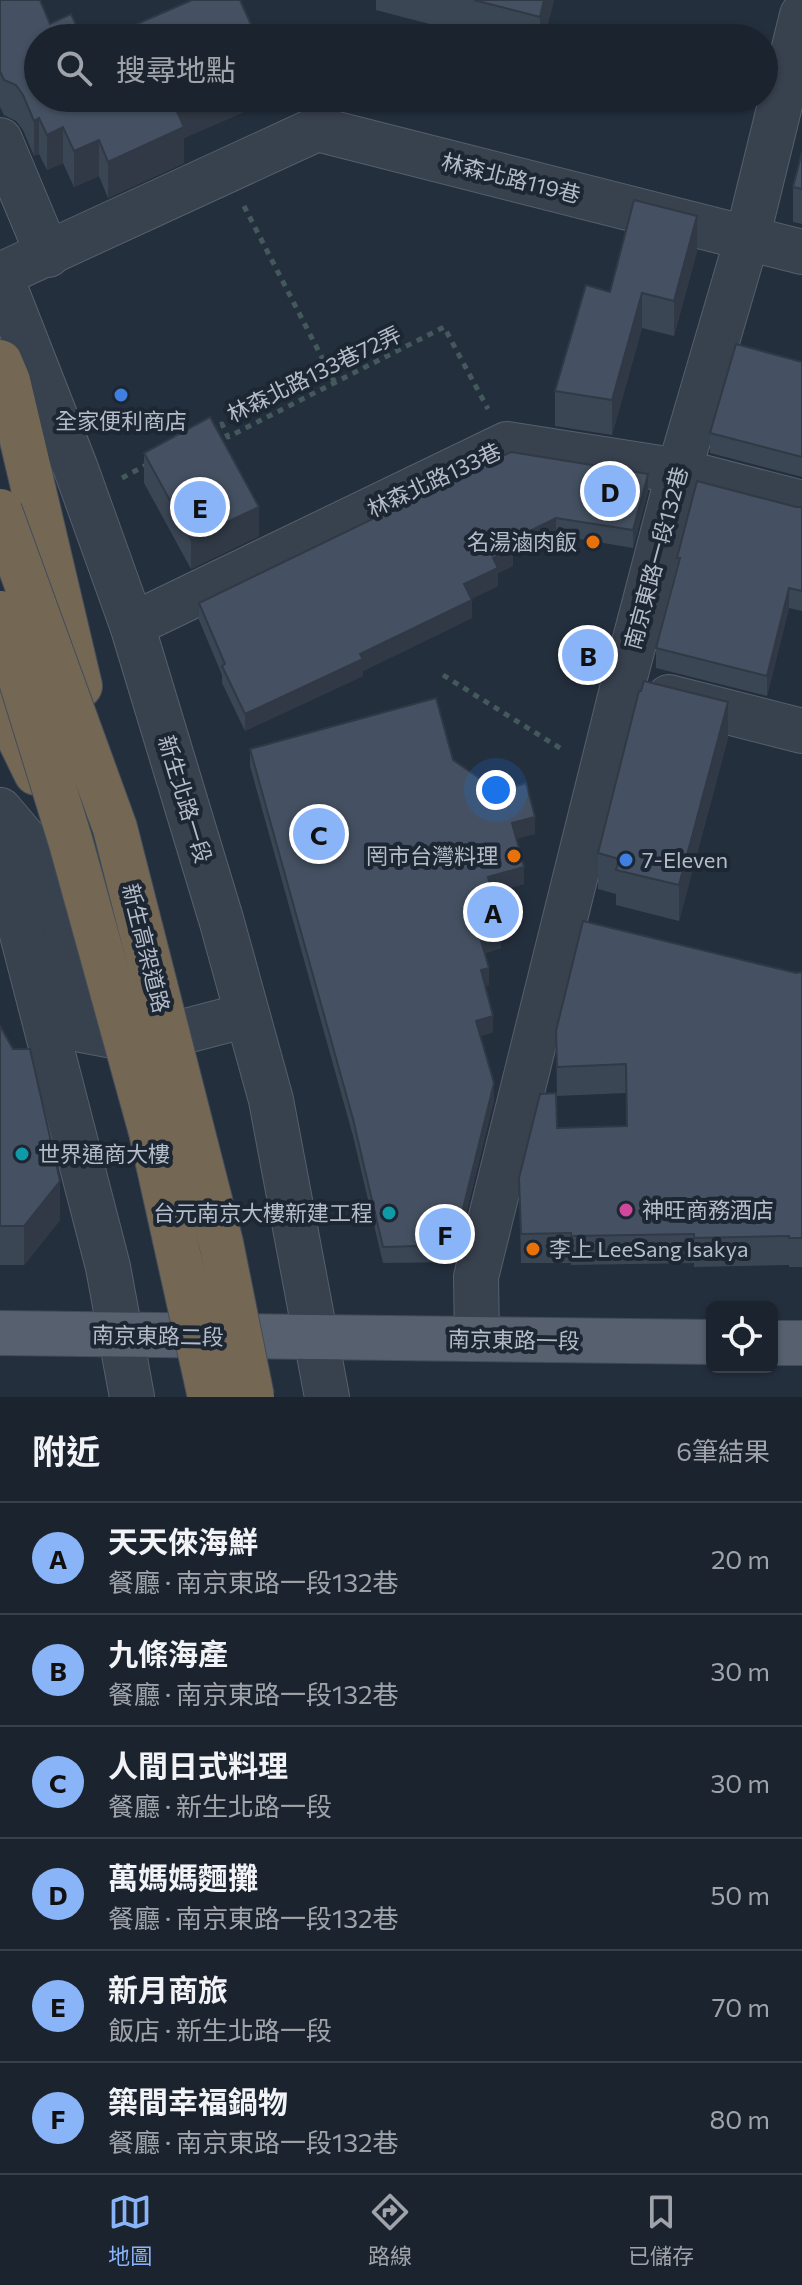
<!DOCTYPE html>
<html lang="zh-TW">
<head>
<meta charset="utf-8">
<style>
	body { margin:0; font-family:Commissioner,"Noto Sans TC",sans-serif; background:#282f3a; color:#f1f3f6 }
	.controls { position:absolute; right:24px; bottom:24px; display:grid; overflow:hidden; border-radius:12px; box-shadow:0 2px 6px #0004 }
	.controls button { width:72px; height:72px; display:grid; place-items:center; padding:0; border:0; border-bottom:2px solid #39404a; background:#1b232e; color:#f1f3f6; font:40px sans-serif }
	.you { position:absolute; left:496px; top:790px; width:28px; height:28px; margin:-20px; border:6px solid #fff; border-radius:50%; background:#1a73e8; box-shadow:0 0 0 12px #1a73e833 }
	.badge { display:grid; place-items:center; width:52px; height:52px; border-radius:50%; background:#8ab4f8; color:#111; font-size:26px; font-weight:700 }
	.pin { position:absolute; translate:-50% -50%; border:4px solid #fff; box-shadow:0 2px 8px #0006 }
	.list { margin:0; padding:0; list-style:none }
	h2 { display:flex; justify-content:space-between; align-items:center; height:104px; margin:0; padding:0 32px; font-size:34px }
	h2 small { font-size:26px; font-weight:400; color:#a0a4aa }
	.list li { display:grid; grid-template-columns:52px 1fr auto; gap:24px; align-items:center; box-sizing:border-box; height:112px; padding:0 32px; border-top:2px solid #39404a }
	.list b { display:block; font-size:30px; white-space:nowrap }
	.list p { margin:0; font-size:26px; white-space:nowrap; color:#a0a4aa }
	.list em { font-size:26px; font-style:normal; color:#a0a4aa }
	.icon { flex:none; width:44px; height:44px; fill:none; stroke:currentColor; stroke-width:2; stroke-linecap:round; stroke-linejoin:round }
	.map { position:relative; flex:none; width:802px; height:1397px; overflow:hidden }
	.search { position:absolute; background:#1b232e; box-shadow:0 2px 6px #0004; left:24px; right:24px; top:24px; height:88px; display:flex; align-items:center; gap:20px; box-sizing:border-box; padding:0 28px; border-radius:44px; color:#a0a4aa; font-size:30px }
	.sheet { height:776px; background:#1b232e }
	nav { display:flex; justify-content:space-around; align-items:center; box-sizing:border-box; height:112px; border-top:2px solid #39404a; background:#1b232e; font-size:22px; color:#a0a4aa }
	nav a { display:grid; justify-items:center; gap:4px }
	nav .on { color:#8ab4f8 }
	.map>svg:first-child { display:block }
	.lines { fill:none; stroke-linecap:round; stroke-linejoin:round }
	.minor-casing { stroke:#565f6c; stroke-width:46 }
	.major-casing { stroke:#414a57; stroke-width:46 }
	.highway-casing { stroke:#434c59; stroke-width:46 }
	.path { stroke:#44595c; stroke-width:5; stroke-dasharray:6 6; stroke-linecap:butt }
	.minor { stroke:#38414e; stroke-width:44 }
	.major { stroke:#56606e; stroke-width:44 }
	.highway { stroke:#746855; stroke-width:44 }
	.highway-bridge-casing { stroke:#434c59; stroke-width:46; stroke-linecap:butt }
	.highway-bridge { stroke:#746855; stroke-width:44 }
	.wall { fill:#3b4654 }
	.shaded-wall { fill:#303945 }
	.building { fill:#455162; stroke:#303945; stroke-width:2 }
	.shop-dot { fill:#3f7fe0; stroke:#1d2633; stroke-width:3 }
	.food-dot { fill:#e8710a; stroke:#1d2633; stroke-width:3 }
	.culture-dot { fill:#0f9aa8; stroke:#1d2633; stroke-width:3 }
	.hotel-dot { fill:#d1479c; stroke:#1d2633; stroke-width:3 }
	.labels { text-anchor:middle; stroke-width:8; stroke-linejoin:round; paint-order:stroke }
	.street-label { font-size:22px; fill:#b4bcc9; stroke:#1d2633 }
	.poi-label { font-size:22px; fill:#b4bcc9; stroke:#1d2633; text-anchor:start }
</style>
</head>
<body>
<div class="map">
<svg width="802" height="1397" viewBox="0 0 802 1397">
	<rect width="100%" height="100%" fill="#242f3e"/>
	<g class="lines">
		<!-- minor casing -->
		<g class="minor-casing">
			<g id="minor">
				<path d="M0,140L48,255"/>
				<path d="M0,275L76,469L132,625L221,919L271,1100L327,1397"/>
				<path d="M0,275L317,129L802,252"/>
				<path d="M132,625L507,444L679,471L802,503"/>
				<path d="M669,697L802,731"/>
				<path d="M0,810L33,849L81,1030L144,1042L247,1015"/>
				<path d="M0,849L108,1267L132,1397"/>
				<path d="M477,1339L476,1277L623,685L679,471L747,239L802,15"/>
			</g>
		</g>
		<!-- major casing -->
		<g class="major-casing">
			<g id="major">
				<path d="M0,1333L712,1342"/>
				<path d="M772,1343H802"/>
			</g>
		</g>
		<!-- highway casing -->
		<g class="highway-casing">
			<g id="highway">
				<path d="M0,362L8,381L80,686"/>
				<path d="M0,699L36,773"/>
			</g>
		</g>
		<!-- path -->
		<g class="path">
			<path d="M244,206L335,383"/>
			<path d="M210,431L222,424L228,437L444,327L488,409"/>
			<path d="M122,478L148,464"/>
			<path d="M443,675L563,750"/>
		</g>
		<!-- minor -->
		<use href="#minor" class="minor"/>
		<!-- major -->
		<use href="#major" class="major"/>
		<!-- highway -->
		<use href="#highway" class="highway"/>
		<!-- highway-bridge casing -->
		<g class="highway-bridge-casing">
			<g id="highway-bridge">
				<path d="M0,511L115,828L221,1243L252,1397"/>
				<path d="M0,613L71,843L151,1132L210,1397"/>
			</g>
		</g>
		<!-- highway-bridge -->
		<use href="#highway-bridge" class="highway-bridge"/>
	</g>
	<!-- wall -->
	<g class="wall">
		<path d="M0,0L38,38L269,98V101L184,138V163L108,198L99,176L74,187L63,163L47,170L39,154L34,156L23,130L16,121L4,115L0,107Z"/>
		<path d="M376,0H554L544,38H483L376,10Z"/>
		<path d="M802,152V224L793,222V187Z"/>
		<path d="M697,251L674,336L642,328L612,435L555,426V391L610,292Z"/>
		<path d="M802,362V477L710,453V433Z"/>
		<path d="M144,453L259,536L191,569L144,483Z"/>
		<path d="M648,491L633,548L556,535L513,556V566L498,573V586L471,599L472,618L363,671V676L245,731L222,683V675L199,620V603Z"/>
		<path d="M796,507H802V611L789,608L767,696L656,668V648L677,570V558Z"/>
		<path d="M728,738L679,921L616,905V894L598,889V853Z"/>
		<path d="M250,749L453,760L494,793L535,834L516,838L524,884L492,893L501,948L485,953L489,985L485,986L493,1032L481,1036L494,1100L454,1262L383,1263L353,1136L250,766Z"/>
		<path d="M802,972V1267H789V1265L694,1267V1263L571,1265V1263H521L519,1178L627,1127L626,1093L557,1096L556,1031L796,973Z"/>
		<path d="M0,1026L60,1220L24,1265H0Z"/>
	</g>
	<!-- shaded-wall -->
	<g class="shaded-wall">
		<path d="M544,0H554L544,38H540V17Z"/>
		<path d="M194,98H269V101L184,138V163L108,198V162L175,107Z"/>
		<path d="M39,118V154L34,156V121Z"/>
		<path d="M63,127V163L47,170V135Z"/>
		<path d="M99,140V176L74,187V151Z"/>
		<path d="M697,216V251L674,336V301Z"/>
		<path d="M642,293V328L612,435V400Z"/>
		<path d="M648,474V491L633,548V530Z"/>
		<path d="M259,507V536L191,569V539Z"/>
		<path d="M556,518V535L513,556V566L498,573V586L464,602V584L509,541Z"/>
		<path d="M789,588V608L767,696V676Z"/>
		<path d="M472,600V618L363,671V676L245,731V714L360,654Z"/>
		<path d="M728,702V738L679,921V885Z"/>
		<path d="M535,817V834L512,840V823Z"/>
		<path d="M524,867V884L488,894V877Z"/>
		<path d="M501,932V948L480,954V937Z"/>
		<path d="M489,968V985L481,987V970Z"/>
		<path d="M493,1016V1032L476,1038V1021Z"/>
		<path d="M494,1083V1100L454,1262V1245Z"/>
		<path d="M60,1181V1220L24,1265V1226Z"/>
	</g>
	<!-- building -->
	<g class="building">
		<path d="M0,0H40L50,24L71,14L82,38H38V98H194L175,107L184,127L108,162L99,140L74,151L63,127L47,135L39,118L34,121L23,95L16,85L4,80L0,71Z"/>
		<path d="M192,0H240L257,38H105Z"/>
		<path d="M474,0H544L540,17Z"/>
		<path d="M802,152V189L793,187Z"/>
		<path d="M634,200L697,216L674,301L642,293L612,400L555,391L586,285L610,292Z"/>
		<path d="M736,344L802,362V457L710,433Z"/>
		<path d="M210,417L259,507L191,539L144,453Z"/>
		<path d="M511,452L648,474L633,530L556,518L509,541L513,548L493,558L498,568L464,584L472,600L360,654L363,659L245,714L222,666L225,664L199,603Z"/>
		<path d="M697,481L796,507H802V591L789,588L767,676L656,648L680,558H677Z"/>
		<path d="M644,681L728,702L679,885L616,870L619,859L598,853L639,691H641Z"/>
		<path d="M436,698L453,760L479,778L489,775L494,793L526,783L535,817L512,823L524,867L488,877L501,932L480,937L489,968L481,970L493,1016L476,1021L494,1083L454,1245L383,1247L353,1119L250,749Z"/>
		<path d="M583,921L796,973L802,972V1238H789V1236L694,1238V1234L571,1236V1233L521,1234L519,1178L540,1094L556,1093L557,1128L627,1126L626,1064L557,1067L556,1031Z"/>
		<path d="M0,1026L13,1049H30L60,1181L24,1226H0Z"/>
	</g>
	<!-- markers -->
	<g class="shop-dot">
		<circle cx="121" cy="395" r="8"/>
		<circle cx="626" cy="860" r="8"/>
	</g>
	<g class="food-dot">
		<circle cx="593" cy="542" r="8"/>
		<circle cx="514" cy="856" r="8"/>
		<circle cx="533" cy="1249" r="8"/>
	</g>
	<g class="culture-dot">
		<circle cx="22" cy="1154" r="8"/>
		<circle cx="389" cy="1213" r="8"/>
	</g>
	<circle class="hotel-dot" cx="626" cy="1210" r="8"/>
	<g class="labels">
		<!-- street labels -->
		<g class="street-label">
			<text transform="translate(511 178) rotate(14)" y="8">林森北路119巷</text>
			<text transform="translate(314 374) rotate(-26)" y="8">林森北路133巷72弄</text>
			<text transform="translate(434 480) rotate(-25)" y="8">林森北路133巷</text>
			<text transform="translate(656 558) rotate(-75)" y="8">南京東路一段132巷</text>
			<text transform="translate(185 799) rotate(73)" y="8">新生北路一段</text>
			<text transform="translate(146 948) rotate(76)" y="8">新生高架道路</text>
			<text transform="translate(158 1336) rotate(1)" y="8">南京東路二段</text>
			<text transform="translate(514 1340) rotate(1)" y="8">南京東路一段</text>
		</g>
		<!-- poi labels -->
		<g class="poi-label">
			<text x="121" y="429" text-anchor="middle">全家便利商店</text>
			<text x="577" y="550" text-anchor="end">名湯滷肉飯</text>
			<text x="498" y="864" text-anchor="end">罔市台灣料理</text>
			<text x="642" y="868">7-Eleven</text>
			<text x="38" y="1162">世界通商大樓</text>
			<text x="642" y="1218">神旺商務酒店</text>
			<text x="373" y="1221" text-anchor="end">台元南京大樓新建工程</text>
			<text x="549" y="1257">李上 LeeSang Isakya</text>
		</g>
	</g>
</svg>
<div class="controls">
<button><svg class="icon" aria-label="locate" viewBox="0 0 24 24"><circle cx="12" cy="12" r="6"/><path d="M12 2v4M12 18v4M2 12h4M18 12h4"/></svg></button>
</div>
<div class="you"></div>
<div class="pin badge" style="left:493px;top:912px">A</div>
<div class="pin badge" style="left:588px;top:655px">B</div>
<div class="pin badge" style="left:319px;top:834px">C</div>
<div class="pin badge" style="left:610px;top:491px">D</div>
<div class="pin badge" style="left:200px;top:507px">E</div>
<div class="pin badge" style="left:445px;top:1234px">F</div>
<div class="search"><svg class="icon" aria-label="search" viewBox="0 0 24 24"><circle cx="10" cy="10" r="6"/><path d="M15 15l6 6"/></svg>搜尋地點</div>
</div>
<section class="sheet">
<h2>附近<small>6筆結果</small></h2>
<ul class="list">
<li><span class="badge">A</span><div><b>天天倈海鮮</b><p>餐廳 · 南京東路一段132巷</p></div><em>20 m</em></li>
<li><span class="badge">B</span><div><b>九條海產</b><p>餐廳 · 南京東路一段132巷</p></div><em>30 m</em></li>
<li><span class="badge">C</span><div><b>人間日式料理</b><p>餐廳 · 新生北路一段</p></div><em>30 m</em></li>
<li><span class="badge">D</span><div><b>萬媽媽麵攤</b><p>餐廳 · 南京東路一段132巷</p></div><em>50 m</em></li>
<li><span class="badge">E</span><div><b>新月商旅</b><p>飯店 · 新生北路一段</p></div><em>70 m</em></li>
<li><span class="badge">F</span><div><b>築間幸福鍋物</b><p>餐廳 · 南京東路一段132巷</p></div><em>80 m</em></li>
</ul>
</section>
<nav>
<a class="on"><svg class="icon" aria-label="map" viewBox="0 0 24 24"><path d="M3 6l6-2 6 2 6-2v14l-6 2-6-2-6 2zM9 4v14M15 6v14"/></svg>地圖</a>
<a><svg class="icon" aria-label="directions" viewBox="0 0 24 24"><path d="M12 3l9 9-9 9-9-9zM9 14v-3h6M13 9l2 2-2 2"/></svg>路線</a>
<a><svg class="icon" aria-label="saved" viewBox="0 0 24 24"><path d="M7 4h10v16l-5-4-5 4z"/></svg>已儲存</a>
</nav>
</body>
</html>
